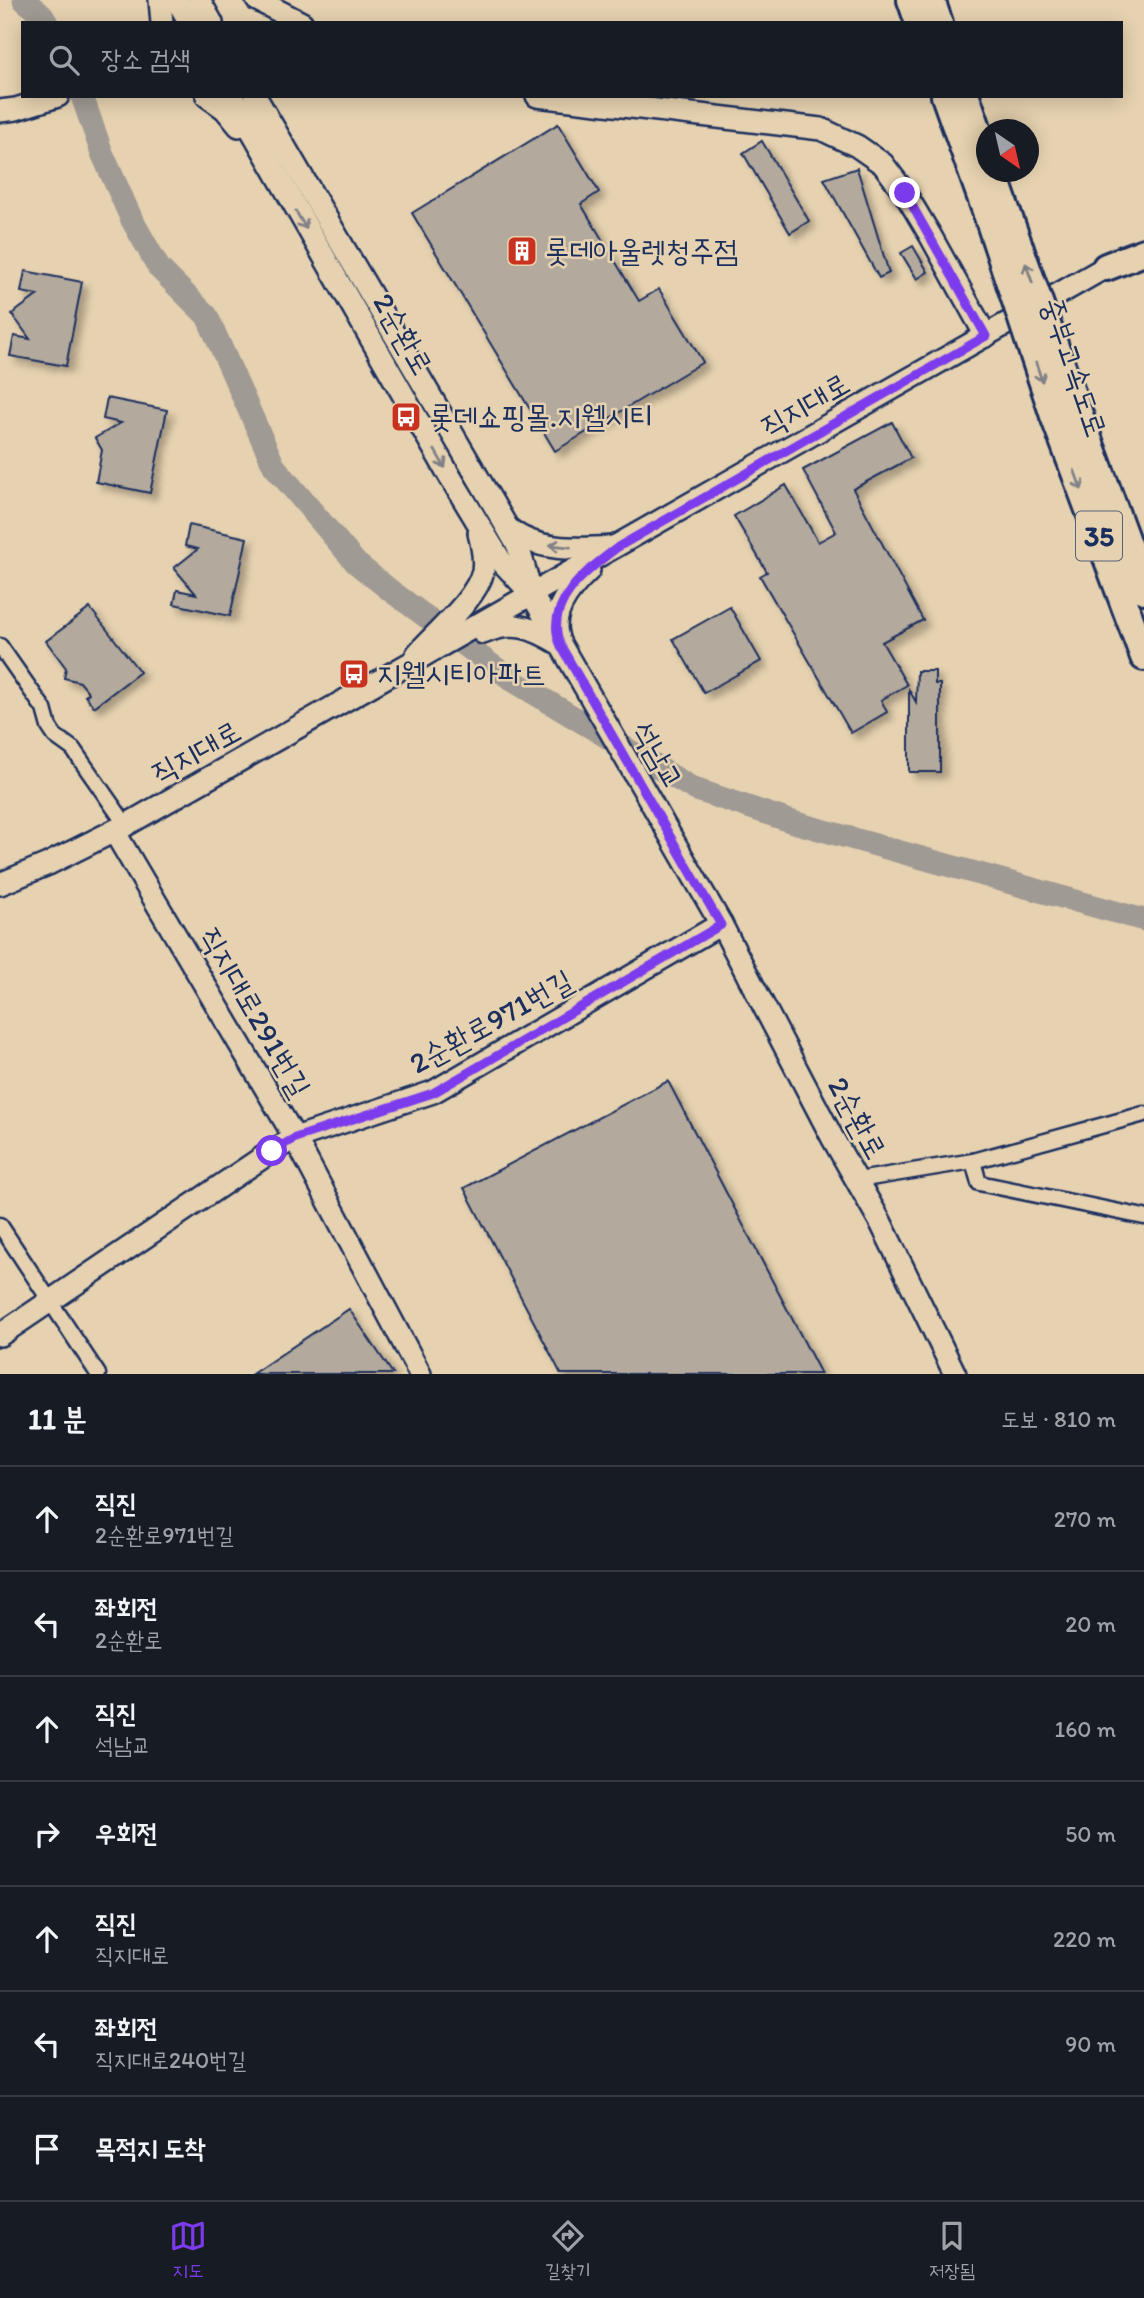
<!DOCTYPE html>
<html lang="ko">
<head>
<meta charset="utf-8">
<style>
	body { margin:0; font-family:Itim,"Poor Story",sans-serif; background:#20242c; color:#f1f3f6 }
	.compass { position:absolute; left:976px; top:119px; width:63px; height:63px; border-radius:50%; background:#171b24; box-shadow:0 4px 18px #0003; rotate:146deg }
	.stop { position:absolute; width:21px; height:21px; margin:-16px; border:5px solid #7c3aed; border-radius:50%; background:#fff }
	.stop.end { background:#7c3aed; border-color:#fff; box-shadow:0 2px 7px #0008 }
	.list { margin:0; padding:0; list-style:none }
	h2 { display:flex; justify-content:space-between; align-items:center; height:91px; margin:0; padding:0 28px; font-size:30px }
	h2 small { font-size:23px; font-weight:400; color:#9ea1a6 }
	.list li { display:grid; grid-template-columns:46px 1fr auto; gap:21px; align-items:center; box-sizing:border-box; height:105px; padding:0 28px; border-top:2px solid #363941 }
	.list b { display:block; font-size:26px; white-space:nowrap }
	.list p { margin:0; font-size:23px; white-space:nowrap; color:#9ea1a6 }
	.list em { font-size:23px; font-style:normal; color:#9ea1a6 }
	.icon { flex:none; width:38px; height:38px; fill:none; stroke:currentColor; stroke-width:2; stroke-linecap:round; stroke-linejoin:round }
	.map { position:relative; flex:none; width:1144px; height:1374px; overflow:hidden }
	.search { position:absolute; background:#171b24; box-shadow:0 4px 18px #0003; left:21px; right:21px; top:21px; height:77px; display:flex; align-items:center; gap:18px; box-sizing:border-box; padding:0 24px; border-radius:0px; color:#9ea1a6; font-size:26px }
	.sheet { height:826px; background:#171b24 }
	nav { display:flex; justify-content:space-around; align-items:center; box-sizing:border-box; height:98px; border-top:2px solid #363941; background:#171b24; font-size:19px; color:#9ea1a6 }
	nav a { display:grid; justify-items:center; gap:4px }
	nav .on { color:#7c3aed }
	.map>svg:first-child { display:block }
	.lines { fill:none; stroke-linecap:round; stroke-linejoin:round }
	.river { stroke:#a09a94; stroke-width:23 }
	.building { fill:#b3a99c; stroke:#1b2f5e; stroke-width:2; filter:url(#shadow) }
	.street-casing { stroke:#1b2f5e; stroke-width:19 }
	.secondary-casing { stroke:#1b2f5e; stroke-width:26 }
	.highway-casing { stroke:#1b2f5e; stroke-width:32 }
	.street { stroke:#e6d2b0; stroke-width:14 }
	.secondary { stroke:#e6d2b0; stroke-width:21 }
	.highway { stroke:#e6d2b0; stroke-width:26 }
	.highway-bridge-casing { stroke:#1b2f5e; stroke-width:32; stroke-linecap:butt }
	.highway-bridge { stroke:#e6d2b0; stroke-width:26 }
	.oneway { stroke:#808087 }
	.route { stroke:#7c3aed; stroke-width:9 }
	.labels { text-anchor:middle; stroke-width:5; stroke-linejoin:round; paint-order:stroke }
	.shield { fill:#e6d2b0; stroke:#586077; stroke-width:2 }
	.shield-label { font-size:28px; font-weight:bold; fill:#1b2f5e }
	.poi-label { font-size:30px; fill:#1b2f5e; stroke:#e6d2b0; text-anchor:start }
	.street-label { font-size:30px; fill:#1b2f5e; stroke:#e6d2b0 }
</style>
</head>
<body>
<div class="map">
<svg width="1144" height="1374" viewBox="0 0 1144 1374">
	<defs>
		<filter id="shadow"><feDropShadow dx="6" dy="6" stdDeviation="3.5" flood-color="#0004"/></filter>
	</defs>
	<rect width="100%" height="100%" fill="#e6d2b0"/>
	<filter id="ink" filterUnits="userSpaceOnUse"><feTurbulence type="fractalNoise" baseFrequency=".0143" numOctaves="2"/><feDisplacementMap in="SourceGraphic" scale="14" xChannelSelector="R" yChannelSelector="G"/><feConvolveMatrix kernelMatrix="1 2 1 2 8 2 1 2 1" color-interpolation-filters="sRGB"/></filter>
	<g filter="url(#ink)">
		<g class="lines">
			<!-- river -->
			<g class="river">
				<path d="M24,0L42,15L47,23"/>
				<path d="M82,96L102,153L132,220L159,268L207,316L274,466L356,563L391,591L515,682L694,789L793,822L1144,920"/>
			</g>
		</g>
		<!-- building -->
		<g class="building">
			<path d="M558,124L599,192L581,204L639,301L659,289L703,362L555,451L412,213Z"/>
			<path d="M762,141L809,221L790,233L743,153Z"/>
			<path d="M857,168L889,273L879,278L824,179Z"/>
			<path d="M913,246L928,272L917,279L901,253Z"/>
			<path d="M25,271L82,282L66,366L10,356L14,336L30,339L12,314L38,295L21,292Z"/>
			<path d="M107,398L167,410L150,493L96,482L102,450L95,438L121,423L103,419Z"/>
			<path d="M892,422L911,458L853,489L923,620L882,642L907,685L881,700L887,712L851,733L760,576L767,572L734,516L786,485L818,542L836,532L803,470Z"/>
			<path d="M189,525L247,538L230,616L174,604L177,590L196,594L174,568L198,549L185,546Z"/>
			<path d="M730,607L761,661L704,693L673,639Z"/>
			<path d="M90,608L140,672L94,707L85,696L89,693L80,682L64,678L66,668L46,641Z"/>
			<path d="M917,671H935V684H940V772H909V690L916,702Z"/>
			<path d="M668,1081L821,1374H561L464,1188Z"/>
			<path d="M349,1309L393,1374H252Z"/>
		</g>
		<g class="lines">
			<!-- street casing -->
			<g class="street-casing">
				<g id="street">
					<path d="M0,646L44,709L49,727L55,736L73,749L126,825"/>
					<path d="M973,1161L979,1183L1144,1217"/>
					<path d="M858,1180L973,1161L1144,1114"/>
					<path d="M0,1225L98,1374"/>
				</g>
			</g>
			<!-- secondary casing -->
			<g class="secondary-casing">
				<g id="secondary">
					<path d="M160,0L162,23"/>
					<path d="M177,0L190,23"/>
					<path d="M199,0L212,23"/>
					<path d="M257,0L302,23"/>
					<path d="M207,96L225,109L239,126"/>
					<path d="M232,96L452,480L501,561L529,591"/>
					<path d="M255,96L518,546L532,595L721,924L832,1137L881,1223L955,1374"/>
					<path d="M537,96L821,129L857,146L883,164L905,193L930,235L986,336"/>
					<path d="M0,111L16,109L58,96"/>
					<path d="M509,529C537,552 578,549 612,547"/>
					<path d="M483,633C513,619 533,628 560,644"/>
					<path d="M558,638C549,612 571,587 589,570"/>
					<path d="M417,654C436,632 476,600 483,571C485,559 482,545 479,533"/>
					<path d="M114,831L295,1138L420,1374"/>
					<path d="M0,884L48,864L126,825L1120,259"/>
					<path d="M0,1335L272,1151L295,1138L433,1092L721,924"/>
				</g>
			</g>
			<!-- highway casing -->
			<g class="highway-casing">
				<g id="highway">
					<path d="M911,0L919,23"/>
					<path d="M931,0L939,23"/>
					<path d="M945,96L987,214"/>
					<path d="M966,96L986,154"/>
					<path d="M993,172L1004,204"/>
					<path d="M1106,267L1144,252"/>
					<path d="M1076,406L1144,590"/>
					<path d="M1054,416L1144,657"/>
				</g>
			</g>
			<!-- street -->
			<use href="#street" class="street"/>
			<!-- secondary -->
			<use href="#secondary" class="secondary"/>
			<!-- highway -->
			<use href="#highway" class="highway"/>
			<!-- highway-bridge casing -->
			<g class="highway-bridge-casing">
				<g id="highway-bridge">
					<path d="M1004,204L1076,406"/>
					<path d="M987,214L1054,416"/>
				</g>
			</g>
			<!-- highway-bridge -->
			<use href="#highway-bridge" class="highway-bridge"/>
		</g>
		<!-- one-way arrows -->
		<defs><path id="oneway-shaft" d="M-6 0H5M1.5-3L5.5 0L1.5 3" fill="none" stroke-width="1.6" stroke-linecap="round" stroke-linejoin="round" transform="scale(1.75)"/></defs>
		<g class="oneway">
			<use href="#oneway-shaft" transform="translate(301 220) rotate(59)"/>
			<use href="#oneway-shaft" transform="translate(1029 273) rotate(-109)"/>
			<use href="#oneway-shaft" transform="translate(1039 372) rotate(72)"/>
			<use href="#oneway-shaft" transform="translate(440 459) rotate(60)"/>
			<use href="#oneway-shaft" transform="translate(1078 480) rotate(70)"/>
			<use href="#oneway-shaft" transform="translate(560 546) rotate(-174)"/>
		</g>
	</g>
	<g class="lines" filter="url(#ink)">
		<!-- route -->
		<path class="route" d="M272,1151L295,1138L433,1093L721,925L561,646C542,604 587,570 618,547L986,336L905,193"/>
	</g>
	<!-- icons -->
	<defs>
		<g id="building-square" transform="scale(1.575)"><rect x="-9" y="-9" width="18" height="18" rx="4" fill="#c8321e" stroke="#e6d2b0"/><path d="M-4-6H4V6H1V3H-1V6H-4ZM-2.5-4.3h1.7v1.8h-1.7ZM.8-4.3h1.7v1.8H.8ZM-2.5-1h1.7V.8h-1.7ZM.8-1h1.7V.8H.8Z" fill="#fff"/></g>
		<g id="bus-square" transform="scale(1.575)"><rect x="-9" y="-9" width="18" height="18" rx="4" fill="#c8321e" stroke="#e6d2b0"/><path d="M-5-6H5V4H4V6H2V4H-2V6H-4V4H-5ZM-3.5-4V0h7V-4ZM-3.5 1.2v1.5H-2V1.2ZM2 1.2v1.5H3.5V1.2Z" fill="#fff"/></g>
	</defs>
	<g fill-rule="evenodd">
		<use href="#building-square" x="522" y="251"/>
		<use href="#bus-square" x="406" y="417"/>
		<use href="#bus-square" x="354" y="674"/>
	</g>
	<g class="labels">
		<!-- shield labels -->
		<rect class="shield" x="1076" y="511.5" width="46" height="49" rx="5"/>
		<g class="shield-label">
			<text x="1099" y="546">35</text>
		</g>
		<!-- poi labels -->
		<g class="poi-label">
			<text x="545" y="261">롯데아울렛청주점</text>
			<text x="429" y="427">롯데쇼핑몰.지웰시티</text>
			<text x="377" y="684">지웰시티아파트</text>
		</g>
		<!-- street labels -->
		<g class="street-label">
			<text transform="translate(403 334) rotate(60)" y="10">2순환로</text>
			<text transform="translate(1074 367) rotate(71)" y="10">중부고속도로</text>
			<text transform="translate(805 405) rotate(-30)" y="10">직지대로</text>
			<text transform="translate(196 752) rotate(-29)" y="10">직지대로</text>
			<text transform="translate(658 755) rotate(60)" y="10">석남교</text>
			<text transform="translate(255 1012) rotate(60)" y="10">직지대로291번길</text>
			<text transform="translate(491 1022) rotate(-29)" y="10">2순환로971번길</text>
			<text transform="translate(857 1118) rotate(61)" y="10">2순환로</text>
		</g>
	</g>
</svg>
<svg class="compass" viewBox="-18 -18 36 36"><path d="M0-13l5 13h-10z" fill="#e53935"/><path d="M0 13l5-13h-10z" fill="#9ea1a6"/></svg>
<div class="stop" style="left:272px;top:1151px"></div>
<div class="stop end" style="left:905px;top:193px"></div>
<div class="search"><svg class="icon" aria-label="search" viewBox="0 0 24 24"><circle cx="10" cy="10" r="6"/><path d="M15 15l6 6"/></svg>장소 검색</div>
</div>
<section class="sheet">
<h2>11 분<small>도보 · 810 m</small></h2>
<ul class="list">
<li><svg class="icon" aria-label="ahead" viewBox="0 0 24 24"><path d="M12 20V5M6 11l6-6 6 6"/></svg><div><b>직진</b><p>2순환로971번길</p></div><em>270 m</em></li>
<li><svg class="icon" aria-label="left" viewBox="0 0 24 24"><path d="M17 20v-9H6M10 6l-5 5 5 5"/></svg><div><b>좌회전</b><p>2순환로</p></div><em>20 m</em></li>
<li><svg class="icon" aria-label="ahead" viewBox="0 0 24 24"><path d="M12 20V5M6 11l6-6 6 6"/></svg><div><b>직진</b><p>석남교</p></div><em>160 m</em></li>
<li><svg class="icon" aria-label="right" viewBox="0 0 24 24"><path d="M7 20v-9h11M14 6l5 5-5 5"/></svg><div><b>우회전</b></div><em>50 m</em></li>
<li><svg class="icon" aria-label="ahead" viewBox="0 0 24 24"><path d="M12 20V5M6 11l6-6 6 6"/></svg><div><b>직진</b><p>직지대로</p></div><em>220 m</em></li>
<li><svg class="icon" aria-label="left" viewBox="0 0 24 24"><path d="M17 20v-9H6M10 6l-5 5 5 5"/></svg><div><b>좌회전</b><p>직지대로240번길</p></div><em>90 m</em></li>
<li><svg class="icon" aria-label="arrive" viewBox="0 0 24 24"><path d="M6 21V4h12l-3 4 3 4H6"/></svg><div><b>목적지 도착</b></div></li>
</ul>
</section>
<nav>
<a class="on"><svg class="icon" aria-label="map" viewBox="0 0 24 24"><path d="M3 6l6-2 6 2 6-2v14l-6 2-6-2-6 2zM9 4v14M15 6v14"/></svg>지도</a>
<a><svg class="icon" aria-label="directions" viewBox="0 0 24 24"><path d="M12 3l9 9-9 9-9-9zM9 14v-3h6M13 9l2 2-2 2"/></svg>길찾기</a>
<a><svg class="icon" aria-label="saved" viewBox="0 0 24 24"><path d="M7 4h10v16l-5-4-5 4z"/></svg>저장됨</a>
</nav>
</body>
</html>
